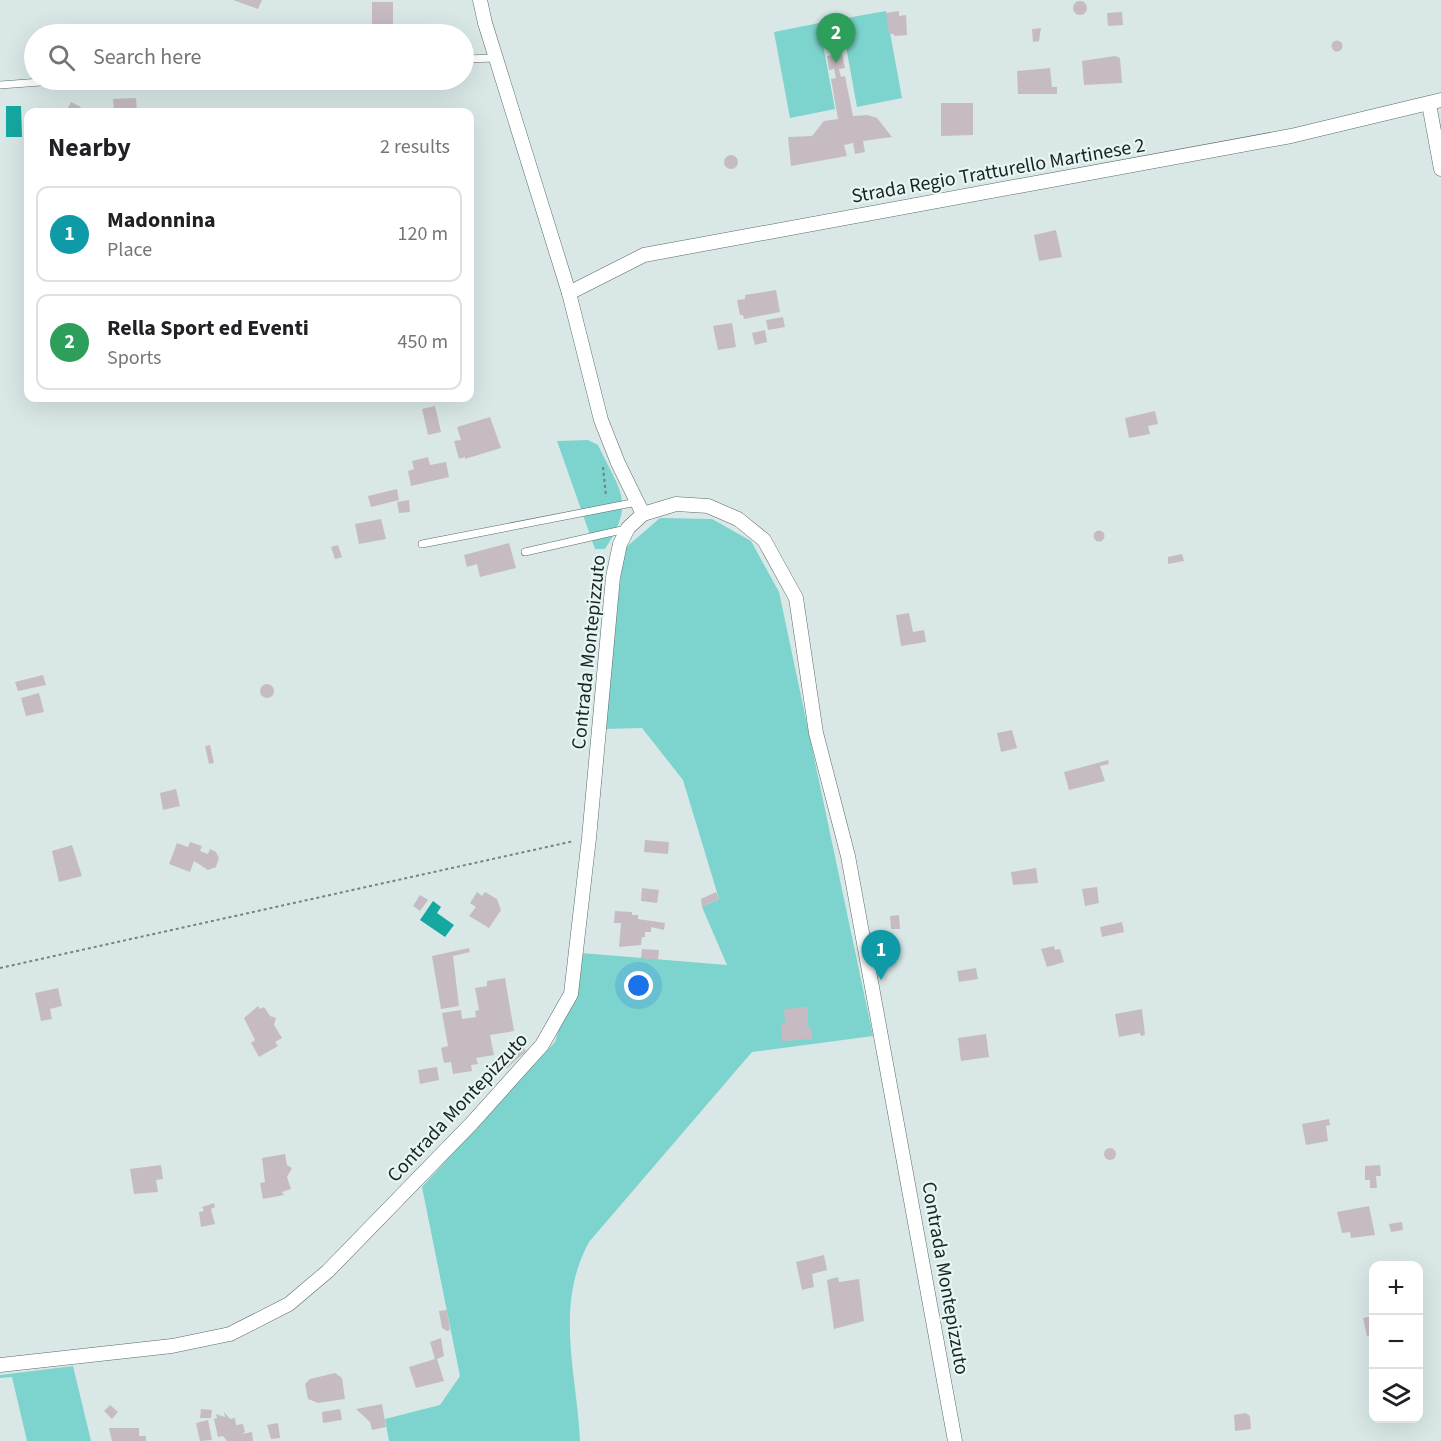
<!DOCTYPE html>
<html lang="en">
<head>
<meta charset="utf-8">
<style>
	body { margin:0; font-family:"Source Sans 3",sans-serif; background:#f6f6f6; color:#202124 }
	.controls { position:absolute; right:18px; bottom:18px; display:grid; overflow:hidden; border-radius:12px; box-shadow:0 6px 24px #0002 }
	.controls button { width:54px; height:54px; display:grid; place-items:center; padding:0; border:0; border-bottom:2px solid #e0e0e0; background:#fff; color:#202124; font:30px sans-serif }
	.you { position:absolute; left:639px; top:986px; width:21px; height:21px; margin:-15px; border:4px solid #fff; border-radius:50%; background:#1a73e8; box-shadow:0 0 0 9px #1a73e833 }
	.badge { display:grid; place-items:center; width:39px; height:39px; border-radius:50%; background:#0f766e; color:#fff; font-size:20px; font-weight:700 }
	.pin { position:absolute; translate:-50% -50px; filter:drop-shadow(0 2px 3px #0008) }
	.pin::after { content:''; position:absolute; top:32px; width:21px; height:18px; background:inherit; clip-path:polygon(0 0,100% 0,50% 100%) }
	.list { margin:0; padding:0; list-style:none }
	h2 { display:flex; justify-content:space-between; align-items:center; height:78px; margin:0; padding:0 24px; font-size:26px }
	h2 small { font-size:20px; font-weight:400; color:#757577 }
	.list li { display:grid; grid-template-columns:39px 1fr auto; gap:18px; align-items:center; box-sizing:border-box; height:96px; margin:0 12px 12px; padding:0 12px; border:2px solid #e0e0e0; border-radius:12px }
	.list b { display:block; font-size:22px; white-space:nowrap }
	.list p { margin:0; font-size:20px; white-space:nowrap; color:#757577 }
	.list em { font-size:20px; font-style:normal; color:#757577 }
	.icon { flex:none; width:33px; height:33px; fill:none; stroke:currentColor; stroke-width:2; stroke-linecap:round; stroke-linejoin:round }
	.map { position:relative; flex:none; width:1441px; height:1441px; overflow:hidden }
	.search { position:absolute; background:#fff; box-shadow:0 6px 24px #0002; left:24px; top:24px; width:450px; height:66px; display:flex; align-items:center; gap:15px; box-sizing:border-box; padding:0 21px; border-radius:33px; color:#757577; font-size:22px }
	.panel { position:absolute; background:#fff; box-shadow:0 6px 24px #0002; left:24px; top:108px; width:450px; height:294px; border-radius:12px }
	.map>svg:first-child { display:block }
	.green { fill:#7dd3cd }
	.water { fill:#14a8a1 }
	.building { fill:#c7bbc3 }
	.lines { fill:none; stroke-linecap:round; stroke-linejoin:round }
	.lane-casing { stroke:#5b6968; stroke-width:8 }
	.street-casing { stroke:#5b6968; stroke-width:15 }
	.path { stroke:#778180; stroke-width:2; stroke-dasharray:3 3; stroke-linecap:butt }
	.lane { stroke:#fff; stroke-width:7 }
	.street { stroke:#fff; stroke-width:14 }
	.labels { text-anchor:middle; stroke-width:4.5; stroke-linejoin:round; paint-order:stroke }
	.street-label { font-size:20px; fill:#1c2121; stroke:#e6f6f4 }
</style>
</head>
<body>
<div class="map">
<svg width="1441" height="1441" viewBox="0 0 1441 1441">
	<rect width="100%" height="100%" fill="#d9e8e7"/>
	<!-- green -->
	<g class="green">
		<path d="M886,11L902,98L857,107L841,19Z"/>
		<path d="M819,23L835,109L790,118L774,32Z"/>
		<path d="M588,440L598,445C620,492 636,501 605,549H595L557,441Z"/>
		<path d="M660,518L712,519L751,541L779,592L873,1036L752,1052L589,1242C554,1306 577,1373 580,1441H389L385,1419L440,1405L460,1376L422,1187L555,1042L581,953L727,965L702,907L719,899L683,780L642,728L603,729L624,549Z"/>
		<path d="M73,1366L91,1441H27L12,1377L0,1378V1375Z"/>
	</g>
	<!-- water -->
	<g class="water">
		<path d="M6,106H21L22,137H6Z"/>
		<path d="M433,901L441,907L437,913L454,925L445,937L420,920Z"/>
	</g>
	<!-- building -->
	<g class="building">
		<path d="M233,0H262L258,9Z"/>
		<circle cx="1080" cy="8" r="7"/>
		<rect x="372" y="2" width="21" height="28"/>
		<path d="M899,11V16L906,15L907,35L894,36V34H889L886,13Z"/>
		<path d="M1122,12L1123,25L1108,26L1107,13Z"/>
		<path d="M1041,28L1039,41L1033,42L1032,29Z"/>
		<circle cx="1337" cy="46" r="5.5"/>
		<path d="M842,53L845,68L839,69L841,77L845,76L853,116L867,115L877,118L892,137L863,141L865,152L855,154L853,143L844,145L847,156L791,166L788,137L812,136L824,121L838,119L831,79L836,78L834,69L829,70L827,56Z"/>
		<path d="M1115,56L1120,58L1122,83L1084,85L1082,61Z"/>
		<path d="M1050,68L1052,87H1057V94H1018L1017,71Z"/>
		<path d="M136,98L137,112H114L113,99Z"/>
		<path d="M71,102L81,107L79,110L85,112H66Z"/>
		<path d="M941,103H973V135L941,136Z"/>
		<circle cx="731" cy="162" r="7"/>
		<path d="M1056,230L1062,257L1039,261L1034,235Z"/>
		<path d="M776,290L780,312L744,319L743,315H740L737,300L745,299V295Z"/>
		<path d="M783,317L785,327L768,330L766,320Z"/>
		<path d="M732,323L736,347L718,350L713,326Z"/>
		<path d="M765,330L767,342L755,345L752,333Z"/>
		<path d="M435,406L441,432L428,435L422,409Z"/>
		<path d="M1155,411L1158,424L1148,426L1150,434L1129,438L1125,418Z"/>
		<path d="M490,417L501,448L465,459V457L459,459L454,441L461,440L457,427Z"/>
		<path d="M428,457L430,465L446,462L449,477L411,486L408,471L414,469L412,461Z"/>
		<path d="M397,489L399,500L371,507L368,496Z"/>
		<path d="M409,500L410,512L399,513L397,502Z"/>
		<path d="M381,519L386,539L359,544L355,524Z"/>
		<circle cx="1099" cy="536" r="5.5"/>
		<path d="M509,543L516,568L480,577L477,564L467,567L464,555Z"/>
		<path d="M338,545L342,557L335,559L331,547Z"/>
		<path d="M1182,554L1184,561L1168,564V557Z"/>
		<path d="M909,613L913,632L924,630L926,642L901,646L896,615Z"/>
		<path d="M43,675L46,685L18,691L15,682Z"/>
		<circle cx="267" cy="691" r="7"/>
		<path d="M39,693L44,712L26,716L21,698Z"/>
		<path d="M1012,730L1017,748L1001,752L997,733Z"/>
		<path d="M210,745L214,763L209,764L205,746Z"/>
		<path d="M1108,760L1109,764L1100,766L1105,781L1069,790L1064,772Z"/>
		<path d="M176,789L180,806L163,810L160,793Z"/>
		<path d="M645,840L669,842L668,854L644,852Z"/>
		<path d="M190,842L202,846L200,851L208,854L210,849L216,852L219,858L216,867L208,870L194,861L190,872L169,864L177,843L188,847Z"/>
		<path d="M72,845L82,876L59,882L52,851Z"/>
		<path d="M1036,868L1038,883L1013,885L1011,872Z"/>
		<path d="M1097,887L1099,903L1085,906L1082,889Z"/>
		<path d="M642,888L659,890L657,903L641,901Z"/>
		<path d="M477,892L482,896L485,892L497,899L501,910L489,928L469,916L476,907L470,903Z"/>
		<path d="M716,892L719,899L702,907L701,899Z"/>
		<path d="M420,895L428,900L420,911L413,906Z"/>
		<path d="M615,911L632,912V915H638V919L665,923L664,930L651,927V932H645V937H642L641,945L619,947L621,923H614Z"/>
		<path d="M899,915L900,929H891L890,916Z"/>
		<path d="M1122,922L1124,932L1102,937L1100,927Z"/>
		<path d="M1054,946L1055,950L1060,949L1064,962L1047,967L1041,949Z"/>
		<path d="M469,948L470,952L453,956L459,1006L441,1009L432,956Z"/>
		<path d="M642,949L659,950L658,960L641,958Z"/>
		<path d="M976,968L978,979L959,982L957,971Z"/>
		<path d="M505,978L514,1031L490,1035L494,1055L476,1058L478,1064L471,1065L472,1071L453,1074L451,1062L444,1063L441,1048L448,1046L442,1013L461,1010L462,1019L476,1017L475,1011L479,1010L475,988L487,986V981Z"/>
		<path d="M58,988L62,1006L50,1009L52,1019L41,1021L35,993Z"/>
		<path d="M258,1006L260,1009L264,1007L270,1016L276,1018L274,1025L282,1038L275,1042L278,1046L259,1057L251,1043L255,1040L244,1018Z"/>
		<path d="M808,1007V1027H811L812,1039L782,1041L781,1023H785L784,1009Z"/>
		<path d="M1142,1009L1145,1035L1141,1036L1140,1033L1119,1037L1115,1014Z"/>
		<path d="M986,1034L989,1057L961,1061L958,1038Z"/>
		<path d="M517,1041L526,1051L506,1069L497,1058Z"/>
		<path d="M437,1067L439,1080L420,1084L418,1070Z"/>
		<path d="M1329,1119L1330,1125L1326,1126L1328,1141L1306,1145L1302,1124Z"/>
		<circle cx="1110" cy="1154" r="6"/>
		<path d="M285,1154L287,1165L292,1168L287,1177L291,1189L282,1192L284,1195L263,1199L260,1183L265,1182L262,1158Z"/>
		<path d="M161,1165L163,1179L156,1180L158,1192L134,1194L130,1169Z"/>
		<path d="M1380,1165L1381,1176H1376L1377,1188H1370V1180H1365V1166Z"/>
		<path d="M214,1203L215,1207L211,1209L215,1224L201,1227L199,1212L204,1211L202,1207Z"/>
		<path d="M1369,1206L1375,1235L1351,1238L1350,1232L1342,1233L1337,1212Z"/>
		<path d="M1402,1222L1403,1230L1391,1232L1389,1224Z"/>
		<path d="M824,1255L827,1270L812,1274L814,1287L802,1290L796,1262Z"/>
		<path d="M838,1277L839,1282L859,1279L864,1321L834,1329L827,1280Z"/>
		<path d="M447,1310L450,1330L447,1331L442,1328L439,1311Z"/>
		<path d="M1374,1316V1334L1367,1336L1363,1318Z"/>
		<path d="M441,1338L444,1356L437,1359L444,1381L416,1388L409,1367L435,1359L430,1342Z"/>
		<path d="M335,1373L342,1378L345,1399L318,1403L308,1399L305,1384L310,1379Z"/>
		<path d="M382,1404L386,1427L372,1430L370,1422L356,1409Z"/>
		<path d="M110,1405L118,1412L112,1419L104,1411Z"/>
		<path d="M201,1409L212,1410L211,1418H200Z"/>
		<path d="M340,1409L342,1420L323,1423L322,1412Z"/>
		<path d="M224,1412L230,1419L235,1418L236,1425L243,1424L245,1432L242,1434L252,1432L253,1441H227L223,1436L218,1437L214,1419L217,1418L216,1414L225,1417Z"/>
		<path d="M1246,1413L1250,1416L1251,1429L1235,1431L1234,1415Z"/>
		<path d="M208,1420L212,1440L200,1441L196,1423Z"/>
		<path d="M278,1423L280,1438L271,1439L267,1425Z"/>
		<path d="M109,1428H139V1436H146V1441H112Z"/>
	</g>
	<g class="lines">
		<!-- lane casing -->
		<g class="lane-casing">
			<g id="lane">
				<path d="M464,59L496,58"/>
				<path d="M0,85L68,80"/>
				<path d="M422,544L637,502"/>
				<path d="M525,552L626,529"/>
			</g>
		</g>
		<!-- street casing -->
		<g class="street-casing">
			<g id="street">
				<path d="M480,0L485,23L569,293L601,420L618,463L643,514"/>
				<path d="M1429,104L1441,169"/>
				<path d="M569,293L644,255L1291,136L1441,100"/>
				<path d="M0,1365L172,1346L230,1334L289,1304L328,1271L472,1123L542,1045L571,994L589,838L613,577L620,544L628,528L643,514L676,504L708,506L738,519L764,540L796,598L816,733L848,856L955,1441"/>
			</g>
		</g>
		<!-- path -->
		<g class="path">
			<path d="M603,467L606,497"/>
			<path d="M0,968L574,841"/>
		</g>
		<!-- lane -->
		<use href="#lane" class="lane"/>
		<!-- street -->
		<use href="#street" class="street"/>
	</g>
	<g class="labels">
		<!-- street labels -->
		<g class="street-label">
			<text transform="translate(998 170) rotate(-10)" y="7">Strada Regio Tratturello Martinese 2</text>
			<text transform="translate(588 652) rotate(-84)" y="7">Contrada Montepizzuto</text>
			<text transform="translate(457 1107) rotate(-47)" y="7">Contrada Montepizzuto</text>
			<text transform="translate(946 1278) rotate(80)" y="7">Contrada Montepizzuto</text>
		</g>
	</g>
</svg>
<div class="controls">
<button>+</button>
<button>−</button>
<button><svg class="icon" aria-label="layers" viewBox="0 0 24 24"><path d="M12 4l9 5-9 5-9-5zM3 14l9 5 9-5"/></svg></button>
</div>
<div class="you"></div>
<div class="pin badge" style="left:881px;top:980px;background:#0f9aa8">1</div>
<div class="pin badge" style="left:836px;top:63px;background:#2e9e5b">2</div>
<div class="search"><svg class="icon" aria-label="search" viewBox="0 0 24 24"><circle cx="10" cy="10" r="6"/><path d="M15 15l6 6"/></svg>Search here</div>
<section class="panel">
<h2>Nearby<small>2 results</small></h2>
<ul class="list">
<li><span class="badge" style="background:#0f9aa8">1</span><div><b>Madonnina</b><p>Place</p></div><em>120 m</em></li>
<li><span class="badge" style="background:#2e9e5b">2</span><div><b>Rella Sport ed Eventi</b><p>Sports</p></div><em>450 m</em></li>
</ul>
</section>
</div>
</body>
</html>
